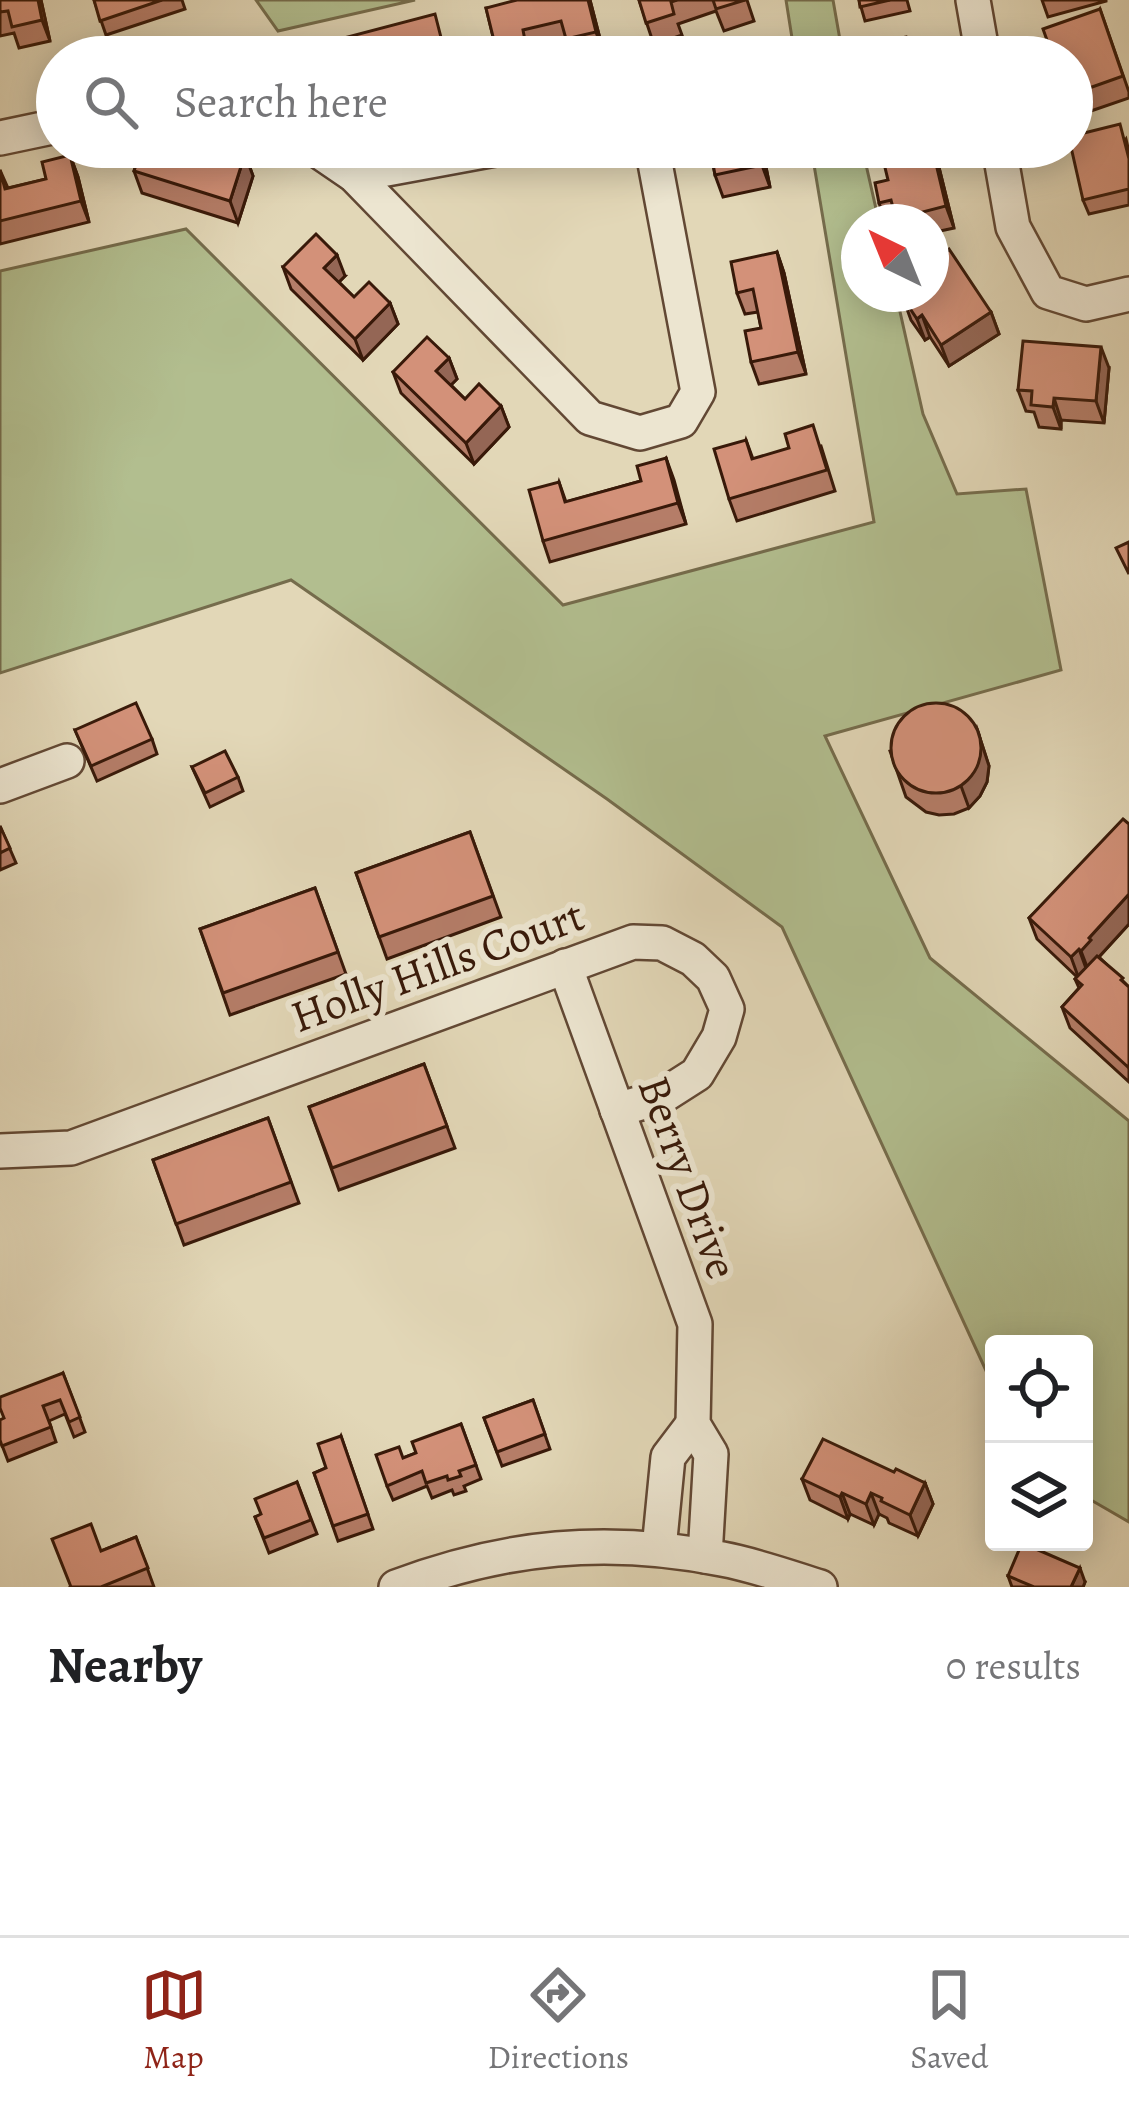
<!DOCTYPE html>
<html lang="en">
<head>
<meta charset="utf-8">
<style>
	body { margin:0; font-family:Alegreya,serif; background:#f2f2f2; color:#202124 }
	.controls { position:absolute; right:36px; bottom:36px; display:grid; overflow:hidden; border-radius:12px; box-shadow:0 6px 30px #0003 }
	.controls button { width:108px; height:108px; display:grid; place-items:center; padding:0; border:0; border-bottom:3px solid #e0e0e0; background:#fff; color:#202124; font:60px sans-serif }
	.compass { position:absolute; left:841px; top:204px; width:108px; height:108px; border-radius:50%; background:#fff; box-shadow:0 6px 30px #0003; rotate:317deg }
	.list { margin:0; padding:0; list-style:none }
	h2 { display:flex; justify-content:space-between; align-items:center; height:156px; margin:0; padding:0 48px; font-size:51px }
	h2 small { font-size:39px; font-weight:400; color:#757577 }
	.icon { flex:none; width:66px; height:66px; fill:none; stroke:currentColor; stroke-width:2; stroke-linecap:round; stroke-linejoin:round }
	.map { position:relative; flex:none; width:1129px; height:1587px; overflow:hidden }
	.search { position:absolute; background:#fff; box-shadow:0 6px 30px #0003; left:36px; right:36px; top:36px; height:132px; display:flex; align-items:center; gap:30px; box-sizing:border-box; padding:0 42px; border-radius:66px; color:#757577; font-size:45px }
	.sheet { height:348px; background:#fff }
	nav { display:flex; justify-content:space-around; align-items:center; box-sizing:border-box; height:168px; border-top:3px solid #e0e0e0; background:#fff; font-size:33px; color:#757577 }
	nav a { display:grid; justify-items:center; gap:6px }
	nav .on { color:#8f2418 }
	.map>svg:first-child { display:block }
	.green { fill:#b2be8f; stroke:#756c4c; stroke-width:3 }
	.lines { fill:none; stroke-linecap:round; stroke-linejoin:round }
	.minor-casing { stroke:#624834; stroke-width:38 }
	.minor { stroke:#ece5d0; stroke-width:33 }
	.wall { fill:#b57d68; stroke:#381909; stroke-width:3 }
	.shaded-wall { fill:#946655; stroke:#381909; stroke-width:3 }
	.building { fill:#d39179; stroke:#381909; stroke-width:3 }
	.labels { text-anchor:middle; stroke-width:12; stroke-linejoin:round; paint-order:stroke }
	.street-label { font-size:45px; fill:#381909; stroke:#ece5d0 }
</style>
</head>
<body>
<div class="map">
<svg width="1129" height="1587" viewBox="0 0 1129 1587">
	<rect width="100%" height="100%" fill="#e2d7b7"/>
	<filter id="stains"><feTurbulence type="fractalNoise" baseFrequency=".00167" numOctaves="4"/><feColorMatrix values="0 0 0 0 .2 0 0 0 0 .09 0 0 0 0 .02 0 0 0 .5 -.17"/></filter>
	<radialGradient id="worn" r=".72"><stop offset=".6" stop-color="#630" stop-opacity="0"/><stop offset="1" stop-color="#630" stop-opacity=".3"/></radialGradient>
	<!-- green -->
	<g class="green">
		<path d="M256,0H415L278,31Z"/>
		<path d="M786,0H833L843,57H795Z"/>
		<path d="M811,147H862L879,222H859V294H896L923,414L957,494L1026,489L1061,670L825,736L930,958L1129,1121V1522L1084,1496V1344H994V1388L782,927L607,799L291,580L0,673V271L186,229L563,605L874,522Z"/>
	</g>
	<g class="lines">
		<!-- minor casing -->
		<g class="minor-casing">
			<g id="minor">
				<path d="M973,0L983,57"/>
				<path d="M0,138L57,126"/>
				<path d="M313,147L354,175L590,418L640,433L681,421L698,392L652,147"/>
				<path d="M999,147L1013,227L1048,292L1086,304L1129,294"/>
				<path d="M354,175L506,147"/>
				<path d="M0,786L67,761"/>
				<path d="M565,966L695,1324L693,1424L711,1454L705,1556"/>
				<path d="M0,1151L71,1148L633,942L662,943L693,959L713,978L727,1009L719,1037L697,1074L661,1097L617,1110"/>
				<path d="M659,1549L668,1457L693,1424"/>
				<path d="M396,1587C505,1546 607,1536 722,1559C755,1565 788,1577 820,1587"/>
			</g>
		</g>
		<!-- minor -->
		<use href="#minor" class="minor"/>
	</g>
	<!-- wall -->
	<g class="wall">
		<path d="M0,0H41L50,41L19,48L14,33L0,36Z"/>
		<path d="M94,0H182L185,9L106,35Z"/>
		<path d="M590,0L604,54L590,57H572L567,43L530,52L532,57H498L486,8Z"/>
		<path d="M639,0H747L754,21L724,31L716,11L678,24L682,35L654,45Z"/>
		<path d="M859,0H907L910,11L865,21Z"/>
		<path d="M1042,0H1106V1L1048,17Z"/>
		<path d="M1100,9L1129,92V98L1085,113L1074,82L1072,83V57Z"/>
		<path d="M1126,139L1129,152V205L1089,214L1083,200Z"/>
		<path d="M142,147H180L183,155L212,164L245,154L253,176L238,223L142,193L134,171Z"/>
		<path d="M710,147H762L770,187L723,197L715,175Z"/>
		<path d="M934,147L954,228L931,233V222H886L879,203L888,180Z"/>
		<path d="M70,155L78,177L89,222L0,244V170L8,188L46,179Z"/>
		<path d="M777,252L784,273L806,374L759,384L751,362L761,328L758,312L745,314L737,293Z"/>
		<path d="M283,267L345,276L339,282L354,297L390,303L398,324L363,360L291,289Z"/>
		<path d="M903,298L991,312L999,334L949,366L930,337L925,340L911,320Z"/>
		<path d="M449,358L457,379L451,385L465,399L501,406L509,427L474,464L401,393L393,372Z"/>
		<path d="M1109,368L1104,423L1061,420V429L1039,427L1034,412L1026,411L1018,390Z"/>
		<path d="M746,440L753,459L821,446L835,491L737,521L729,499Z"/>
		<path d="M666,458L686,524L550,562L543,541L559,482L566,502L641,481Z"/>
		<path d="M977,729L989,766L987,782L980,796L969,808L954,814L939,815L926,812L906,797L890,751Z"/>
		<path d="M75,730L152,739L157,754L97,781Z"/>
		<path d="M192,767L238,777L243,791L210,807Z"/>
		<path d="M1129,824V924L1099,957L1129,987V1082L1070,1028L1062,1007L1079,988L1075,979L1077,977L1037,939L1029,918Z"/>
		<path d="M0,826L16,863L0,870Z"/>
		<path d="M470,832L501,917L387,959L356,873Z"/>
		<path d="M315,888L346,974L230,1015L200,929Z"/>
		<path d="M424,1064L455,1148L339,1190L309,1107Z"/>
		<path d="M268,1118L299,1203L184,1245L153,1160Z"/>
		<path d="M63,1373L85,1432L74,1437L65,1414L49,1421L56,1442L8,1461L0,1440Z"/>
		<path d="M533,1400L550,1449L502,1466L484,1418Z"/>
		<path d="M461,1424L481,1479L464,1486L466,1491L454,1495L452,1490L432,1498L427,1486L393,1500L387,1486L403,1458L416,1453Z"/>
		<path d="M341,1436L373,1529L338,1541L314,1473L326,1468Z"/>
		<path d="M894,1472L925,1483L933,1504L918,1536L889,1523L887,1518L879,1514L874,1525L850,1514L848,1519L810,1500L802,1479Z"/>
		<path d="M297,1482L317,1534L269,1553L255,1517L261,1515Z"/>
		<path d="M136,1537L154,1587H70L101,1551Z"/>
		<path d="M1008,1576L1085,1582L1083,1587H1012Z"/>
	</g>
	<!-- shaded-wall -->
	<g class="shaded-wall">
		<path d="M38,0H41L50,41L42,20Z"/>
		<path d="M588,0H590L604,54L596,32Z"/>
		<path d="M759,147H762L770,187L762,165Z"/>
		<path d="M932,147H934L954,228L946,206Z"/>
		<path d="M245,154L253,176L238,223L230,201Z"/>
		<path d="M70,155L78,177L89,222L81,201Z"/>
		<path d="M777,252L784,273L806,374L798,352Z"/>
		<path d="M337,255L345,276L332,289L324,268Z"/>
		<path d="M390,303L398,324L363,360L355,339Z"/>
		<path d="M991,312L999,334L949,366L941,345Z"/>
		<path d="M922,315L930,337L925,340L917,319Z"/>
		<path d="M1101,347L1109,368L1104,423L1096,401Z"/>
		<path d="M449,358L457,379L444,392L436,371Z"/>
		<path d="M1054,398L1061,420V429L1053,407Z"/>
		<path d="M501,406L509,427L474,464L466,443Z"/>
		<path d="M666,458L674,480L686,524L678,503Z"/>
		<path d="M977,729L989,766L987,782L980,796L969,808L961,786Z"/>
		<path d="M1129,894V924L1098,958L1089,972L1081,951L1089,938Z"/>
		<path d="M1079,949L1087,971L1079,979L1071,957Z"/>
		<path d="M925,1483L933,1504L918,1536L910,1515Z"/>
		<path d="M842,1493L850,1514L848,1519L840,1497Z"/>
		<path d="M871,1493L879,1514L874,1525L866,1504Z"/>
		<path d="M1080,1568L1085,1582L1083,1587H1071Z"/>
	</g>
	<!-- building -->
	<g class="building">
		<path d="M0,0H38L42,20L12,27L8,11L0,12Z"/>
		<path d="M94,0H162L100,21Z"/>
		<path d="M517,0H588L596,32L566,39L561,21L523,30L526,46L497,53L486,8Z"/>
		<path d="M639,0H677L671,2L674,14L646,23Z"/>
		<path d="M713,0H745L716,9Z"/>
		<path d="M859,0H890L860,7Z"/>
		<path d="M1100,9L1123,76L1078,92L1072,75V57H1053L1043,29Z"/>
		<path d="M435,14L446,57H414L413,52L393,57H340L336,40Z"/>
		<path d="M906,37L910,57H861L859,47Z"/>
		<path d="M1120,124L1129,159V189L1083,200L1071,147L1072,136Z"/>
		<path d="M142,147H173L172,151L212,164L217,147L245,154L230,201L134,171Z"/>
		<path d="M710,147H759L762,165L715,175Z"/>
		<path d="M880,147H932L946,206L896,219L891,200L879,203L875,183L888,180Z"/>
		<path d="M70,155L81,201L0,221V170L5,189L46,179L42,162Z"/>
		<path d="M316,234L337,255L324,268L354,297L369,282L390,303L355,339L283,267Z"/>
		<path d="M949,249L991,312L941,345L922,315L917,319L903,298L910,294H931V261Z"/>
		<path d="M777,252L798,352L751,362L745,331L761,328L753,289L737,293L731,262Z"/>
		<path d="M427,337L449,358L436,371L465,399L479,384L501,406L466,443L393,372Z"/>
		<path d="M1023,341L1101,347L1096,401L1054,398L1053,407L1031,405L1032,391L1018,390Z"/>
		<path d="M813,425L827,470L729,499L714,449L746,440L752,459L789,448L785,434Z"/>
		<path d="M666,458L678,503L543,541L529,490L559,482L565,502L641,481L637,466Z"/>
		<path d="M1129,542V574L1116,548Z"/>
		<circle cx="936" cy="748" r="45"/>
		<path d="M136,703L152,739L91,766L75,730Z"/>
		<path d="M225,751L238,777L205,793L192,767Z"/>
		<path d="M1123,819L1129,824V894L1089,938L1091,940L1081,951L1079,949L1071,957L1029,918Z"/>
		<path d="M0,826L10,848L0,853Z"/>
		<path d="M470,832L493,896L379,937L356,873Z"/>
		<path d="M315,888L338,952L223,993L200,929Z"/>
		<path d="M1097,956L1123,978L1121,980L1129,987V1068L1062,1007L1082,985L1075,979Z"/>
		<path d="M424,1064L447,1126L332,1168L309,1107Z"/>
		<path d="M268,1118L291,1182L176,1224L153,1160Z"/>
		<path d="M63,1373L80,1417L69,1422L60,1400L43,1406L51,1427L2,1446L0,1440V1420L4,1418L0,1408V1397Z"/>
		<path d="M533,1400L545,1434L497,1452L484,1418Z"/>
		<path d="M461,1424L476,1465L459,1471L461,1476L448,1480L447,1476L426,1483L422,1471L387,1486L376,1455L399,1447L403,1458L416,1453L412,1442Z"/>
		<path d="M341,1436L368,1514L333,1526L314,1473L326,1468L318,1444Z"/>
		<path d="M823,1439L894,1472L896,1469L925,1483L910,1515L881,1501L882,1498L871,1493L866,1504L842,1493L840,1497L802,1479Z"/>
		<path d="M297,1482L311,1520L264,1538L255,1517L261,1514L255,1499Z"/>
		<path d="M91,1524L101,1551L136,1537L148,1568L101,1587H71L52,1539Z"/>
		<path d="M1022,1543L1080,1568L1071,1587H1034L1008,1576Z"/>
	</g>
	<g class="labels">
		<!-- street labels -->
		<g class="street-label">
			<text transform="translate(437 965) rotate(-20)" y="16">Holly Hills Court</text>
			<text transform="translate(689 1177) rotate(70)" y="16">Berry Drive</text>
		</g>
	</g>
	<rect width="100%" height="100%" filter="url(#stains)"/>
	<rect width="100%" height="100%" fill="url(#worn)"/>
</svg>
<div class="controls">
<button><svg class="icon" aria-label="locate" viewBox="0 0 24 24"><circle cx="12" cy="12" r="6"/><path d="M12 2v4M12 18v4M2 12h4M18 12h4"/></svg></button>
<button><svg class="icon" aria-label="layers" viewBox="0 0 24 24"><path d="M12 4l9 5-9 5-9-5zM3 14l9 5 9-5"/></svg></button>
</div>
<svg class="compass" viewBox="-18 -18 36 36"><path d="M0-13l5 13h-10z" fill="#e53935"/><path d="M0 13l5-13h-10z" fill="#757577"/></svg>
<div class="search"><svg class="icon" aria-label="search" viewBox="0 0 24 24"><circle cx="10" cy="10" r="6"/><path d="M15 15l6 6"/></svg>Search here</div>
</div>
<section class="sheet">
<h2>Nearby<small>0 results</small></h2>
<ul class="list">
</ul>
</section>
<nav>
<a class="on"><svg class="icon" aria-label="map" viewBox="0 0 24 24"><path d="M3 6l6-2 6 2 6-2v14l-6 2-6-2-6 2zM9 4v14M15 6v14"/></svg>Map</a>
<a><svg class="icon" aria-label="directions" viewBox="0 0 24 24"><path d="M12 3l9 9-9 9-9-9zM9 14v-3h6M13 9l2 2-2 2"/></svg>Directions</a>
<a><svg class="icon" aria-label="saved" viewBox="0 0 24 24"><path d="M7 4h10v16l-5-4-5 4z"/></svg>Saved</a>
</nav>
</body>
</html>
